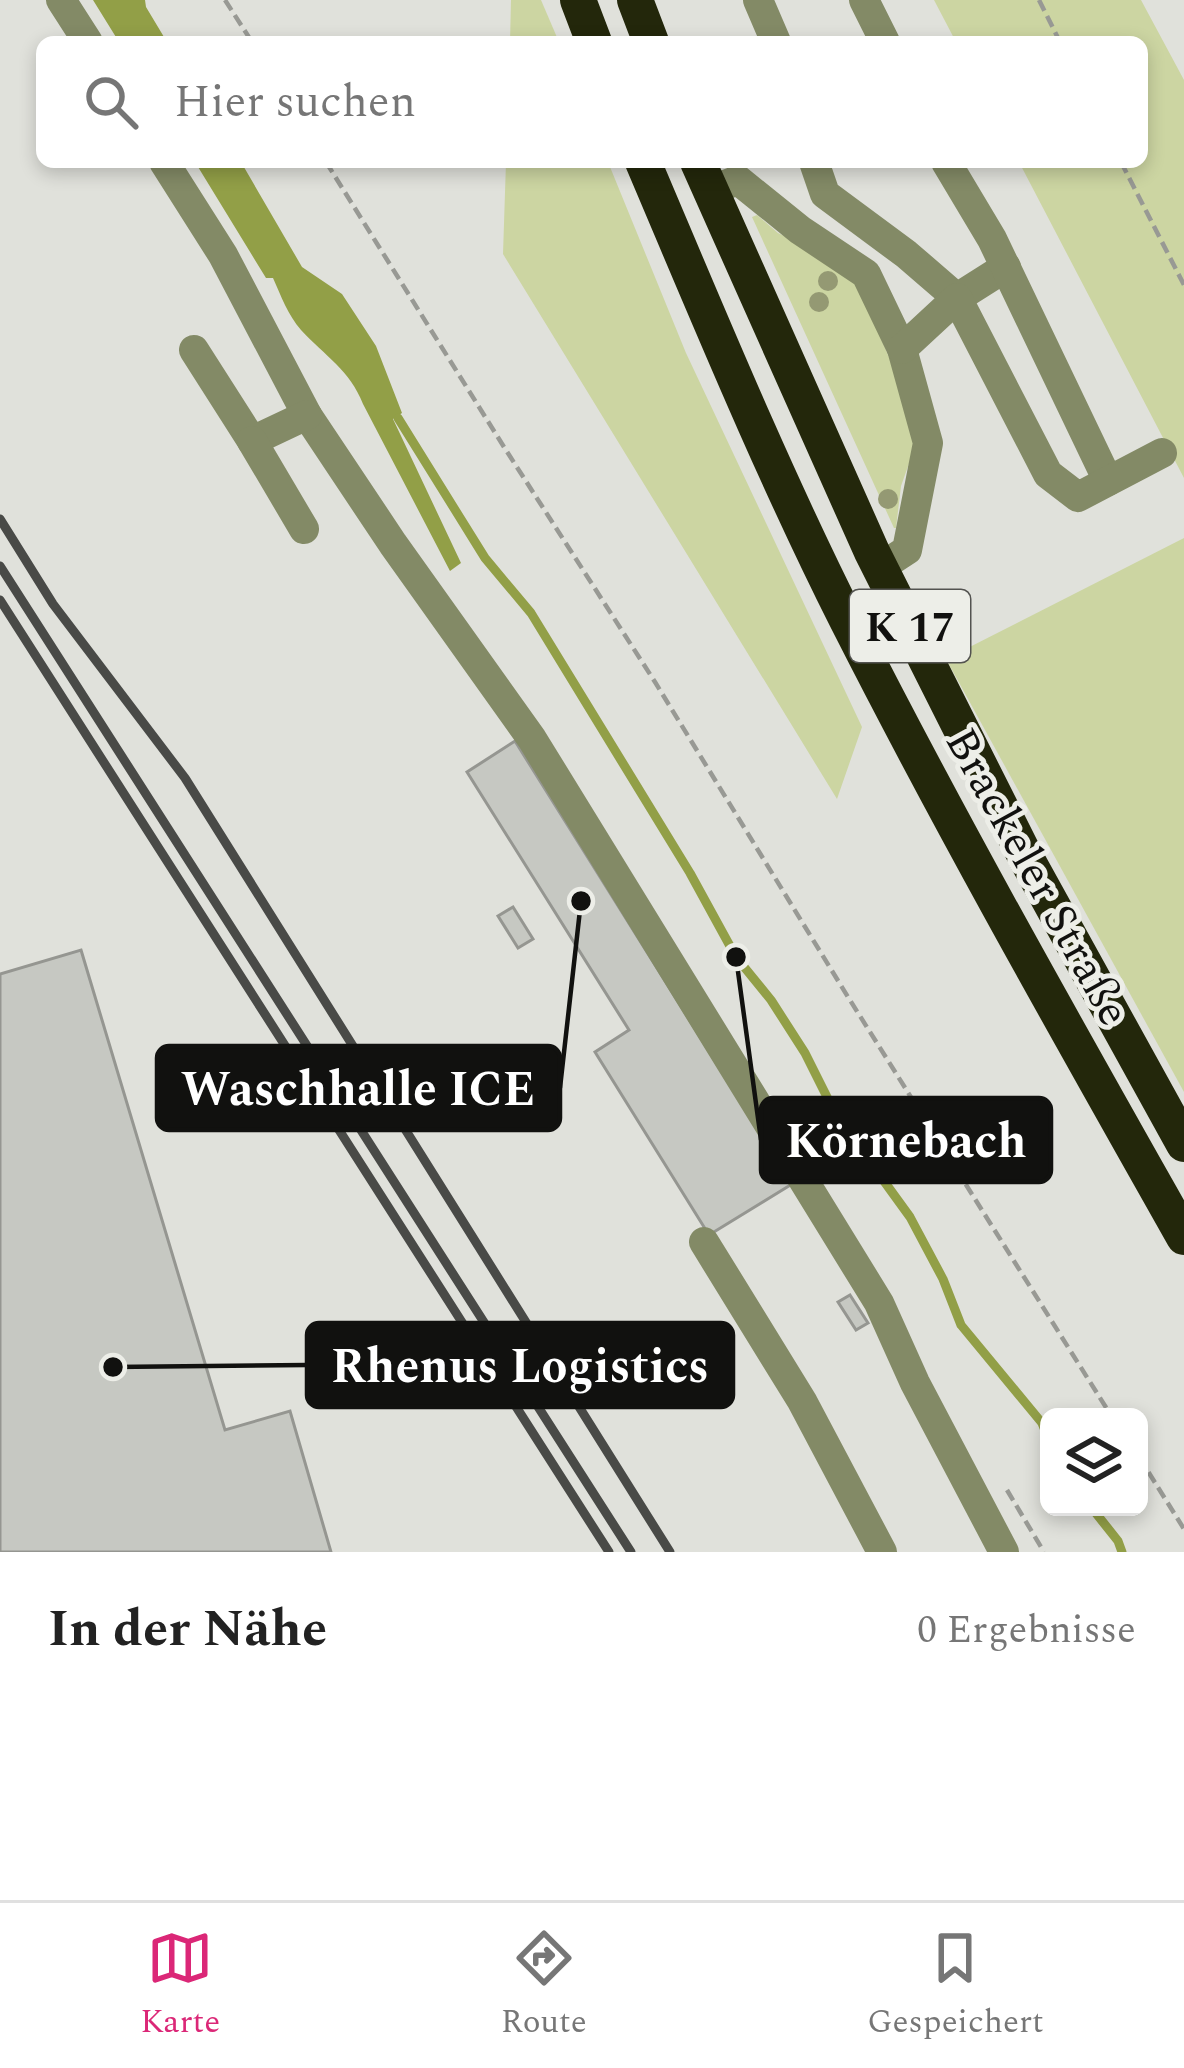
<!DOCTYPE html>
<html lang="de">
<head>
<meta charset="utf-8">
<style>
	body { margin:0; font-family:Spectral,serif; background:#f2f2f2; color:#222 }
	.controls { position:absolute; right:36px; bottom:36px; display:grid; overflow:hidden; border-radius:18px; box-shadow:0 6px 18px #0003 }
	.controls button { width:108px; height:108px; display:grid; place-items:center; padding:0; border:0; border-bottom:3px solid #e0e0e0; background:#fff; color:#222; font:60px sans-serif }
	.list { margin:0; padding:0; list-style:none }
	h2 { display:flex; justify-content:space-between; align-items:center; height:156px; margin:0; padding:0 48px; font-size:51px }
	h2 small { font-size:39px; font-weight:400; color:#767676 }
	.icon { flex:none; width:66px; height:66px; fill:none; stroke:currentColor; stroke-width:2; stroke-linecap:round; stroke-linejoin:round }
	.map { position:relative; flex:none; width:1184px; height:1552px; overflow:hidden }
	.search { position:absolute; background:#fff; box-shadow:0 6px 18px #0003; left:36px; right:36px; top:36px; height:132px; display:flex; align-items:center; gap:30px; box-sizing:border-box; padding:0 42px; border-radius:18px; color:#767676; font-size:45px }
	.sheet { height:348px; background:#fff }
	nav { display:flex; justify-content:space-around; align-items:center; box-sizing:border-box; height:168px; border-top:3px solid #e0e0e0; background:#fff; font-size:33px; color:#767676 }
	nav a { display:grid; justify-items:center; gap:6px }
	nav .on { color:#db2777 }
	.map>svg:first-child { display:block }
	.green { fill:#ccd5a2 }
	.water { fill:#929f47 }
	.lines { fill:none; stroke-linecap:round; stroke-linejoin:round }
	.stream { stroke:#929f47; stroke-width:9 }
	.building { fill:#c6c8c2; stroke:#959691; stroke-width:3 }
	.path { stroke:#989994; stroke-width:4.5; stroke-dasharray:12 6; stroke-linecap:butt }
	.minor { stroke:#838a66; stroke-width:30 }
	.highway { stroke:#23270b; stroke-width:36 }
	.rail { stroke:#494a47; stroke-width:9 }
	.tree { fill:#949973 }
	.labels { text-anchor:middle; stroke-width:10; stroke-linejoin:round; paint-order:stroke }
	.shield { fill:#edeee8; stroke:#535350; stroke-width:3 }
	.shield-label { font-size:42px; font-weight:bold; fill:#11110f }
	.street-label { font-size:45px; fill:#11110f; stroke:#edeee8 }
	.leader { fill:none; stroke:#11110f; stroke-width:4.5 }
	.callout-dot { fill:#11110f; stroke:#edeee8; stroke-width:4.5 }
	.callout { fill:#11110f; stroke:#11110f; stroke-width:4.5 }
	.callout-label { font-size:48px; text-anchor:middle; font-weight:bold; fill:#fff }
</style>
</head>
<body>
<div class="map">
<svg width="1184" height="1552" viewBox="0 0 1184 1552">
	<rect width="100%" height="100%" fill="#e0e1db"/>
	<!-- green -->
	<g class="green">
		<path d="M511,0H541L559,42H510Z"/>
		<path d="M934,0H1141L1184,80V478L1019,162H1142V42H956Z"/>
		<path d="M506,162H608L686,353L862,727L837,799L503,254Z"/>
		<path d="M757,215L778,233L799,243L858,283L914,417L916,444L901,486L896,528H894L752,217Z"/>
		<path d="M1184,538V1092L946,659Z"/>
	</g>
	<!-- water -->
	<g class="water">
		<path d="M93,0H145L146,7L167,42H119Z"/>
		<path d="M195,162H241L302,267L342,294L376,346L402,413L393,419L461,563L450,571L363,404C350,370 325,356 301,330C288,315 281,296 273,278H266Z"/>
	</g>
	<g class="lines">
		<!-- stream -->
		<g class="stream">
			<path d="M398,418L485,558L531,613L690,873L736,957L771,1000L805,1053L836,1115L910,1217L943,1279L961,1325L1042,1423L1049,1440"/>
			<path d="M1091,1507L1118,1541L1122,1552"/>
		</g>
	</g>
	<!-- building -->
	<g class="building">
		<path d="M515,741L792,1184L709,1235L595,1052L629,1030L467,772Z"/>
		<path d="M513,907L533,939L518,948L498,916Z"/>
		<path d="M81,950L225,1430L290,1411L331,1552H0V974Z"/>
		<path d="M850,1295L868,1323L856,1330L838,1302Z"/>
	</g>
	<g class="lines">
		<!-- path -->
		<g class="path">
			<path d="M225,0L252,42"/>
			<path d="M1039,0L1060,42"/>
			<path d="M326,162L504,447L655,682L848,997L1112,1417"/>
			<path d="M1121,162L1184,285"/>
			<path d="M1139,1457L1184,1529"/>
			<path d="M1007,1490L1044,1552"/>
		</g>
		<!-- minor -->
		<g class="minor">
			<path d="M61,0L88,42"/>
			<path d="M758,0L776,42"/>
			<path d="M864,0L885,42"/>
			<path d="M164,162L223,255L307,415L393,544L532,739L879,1303L915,1383L1004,1552"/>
			<path d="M814,162L825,194L906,254L957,298L1006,267"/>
			<path d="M946,162L992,239L1108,481"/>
			<path d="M709,191L738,180L800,230L866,274L902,349L928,443L907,550L881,567"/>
			<path d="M902,349L957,298L1048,474L1078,497L1162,453"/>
			<path d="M194,350L252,441L307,415"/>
			<path d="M252,441L304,529"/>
			<path d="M704,1242L802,1401L882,1552"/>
		</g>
		<!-- highway -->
		<g class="highway">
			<path d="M578,0L594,42"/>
			<path d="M635,0L651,42"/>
			<path d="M643,162C708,315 772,471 847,620C953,829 1069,1033 1184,1237"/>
			<path d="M698,162L872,552L1026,858L1184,1144"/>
		</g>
		<!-- rail -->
		<g class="rail">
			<path d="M0,519L53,604L185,778L670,1552"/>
			<path d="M0,566L631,1552"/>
			<path d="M0,600L609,1552"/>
		</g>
	</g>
	<!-- trees -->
	<g class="tree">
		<circle cx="828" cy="281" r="10"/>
		<circle cx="819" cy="302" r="10"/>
		<circle cx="888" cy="499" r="10"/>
	</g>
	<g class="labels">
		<!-- shield labels -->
		<rect class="shield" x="850" y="590" width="120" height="72" rx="9"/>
		<g class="shield-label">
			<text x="910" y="641">K 17</text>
		</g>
		<!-- street labels -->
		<g class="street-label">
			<text transform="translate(1039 876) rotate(61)" y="16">Brackeler Straße</text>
		</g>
	</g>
	<!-- callouts -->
	<path class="leader" d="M581 901L560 1088M736 957L761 1140M113 1367L307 1365"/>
	<g class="callout-dot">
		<circle cx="581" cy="901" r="12"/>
		<circle cx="736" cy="957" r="12"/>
		<circle cx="113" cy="1367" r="12"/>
	</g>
	<g class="callout">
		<rect x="157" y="1046" width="403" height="84" rx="12"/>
		<rect x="761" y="1098" width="290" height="84" rx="12"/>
		<rect x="307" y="1323" width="426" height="84" rx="12"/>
	</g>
	<g class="callout-label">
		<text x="358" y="1105">Waschhalle ICE</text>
		<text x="906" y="1157">Körnebach</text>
		<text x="520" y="1382">Rhenus Logistics</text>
	</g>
</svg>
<div class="controls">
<button><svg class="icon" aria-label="layers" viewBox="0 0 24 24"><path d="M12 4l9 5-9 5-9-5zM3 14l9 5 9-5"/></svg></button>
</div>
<div class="search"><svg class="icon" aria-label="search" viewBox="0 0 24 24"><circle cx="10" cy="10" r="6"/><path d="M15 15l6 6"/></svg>Hier suchen</div>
</div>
<section class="sheet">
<h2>In der Nähe<small>0 Ergebnisse</small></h2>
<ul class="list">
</ul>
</section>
<nav>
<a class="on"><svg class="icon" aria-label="map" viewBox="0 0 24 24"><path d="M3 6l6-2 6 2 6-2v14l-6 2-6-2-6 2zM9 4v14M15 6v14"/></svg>Karte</a>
<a><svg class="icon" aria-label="directions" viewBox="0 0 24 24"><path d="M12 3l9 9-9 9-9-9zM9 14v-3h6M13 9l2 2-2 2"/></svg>Route</a>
<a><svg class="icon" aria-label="saved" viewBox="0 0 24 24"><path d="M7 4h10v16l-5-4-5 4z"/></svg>Gespeichert</a>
</nav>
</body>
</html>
